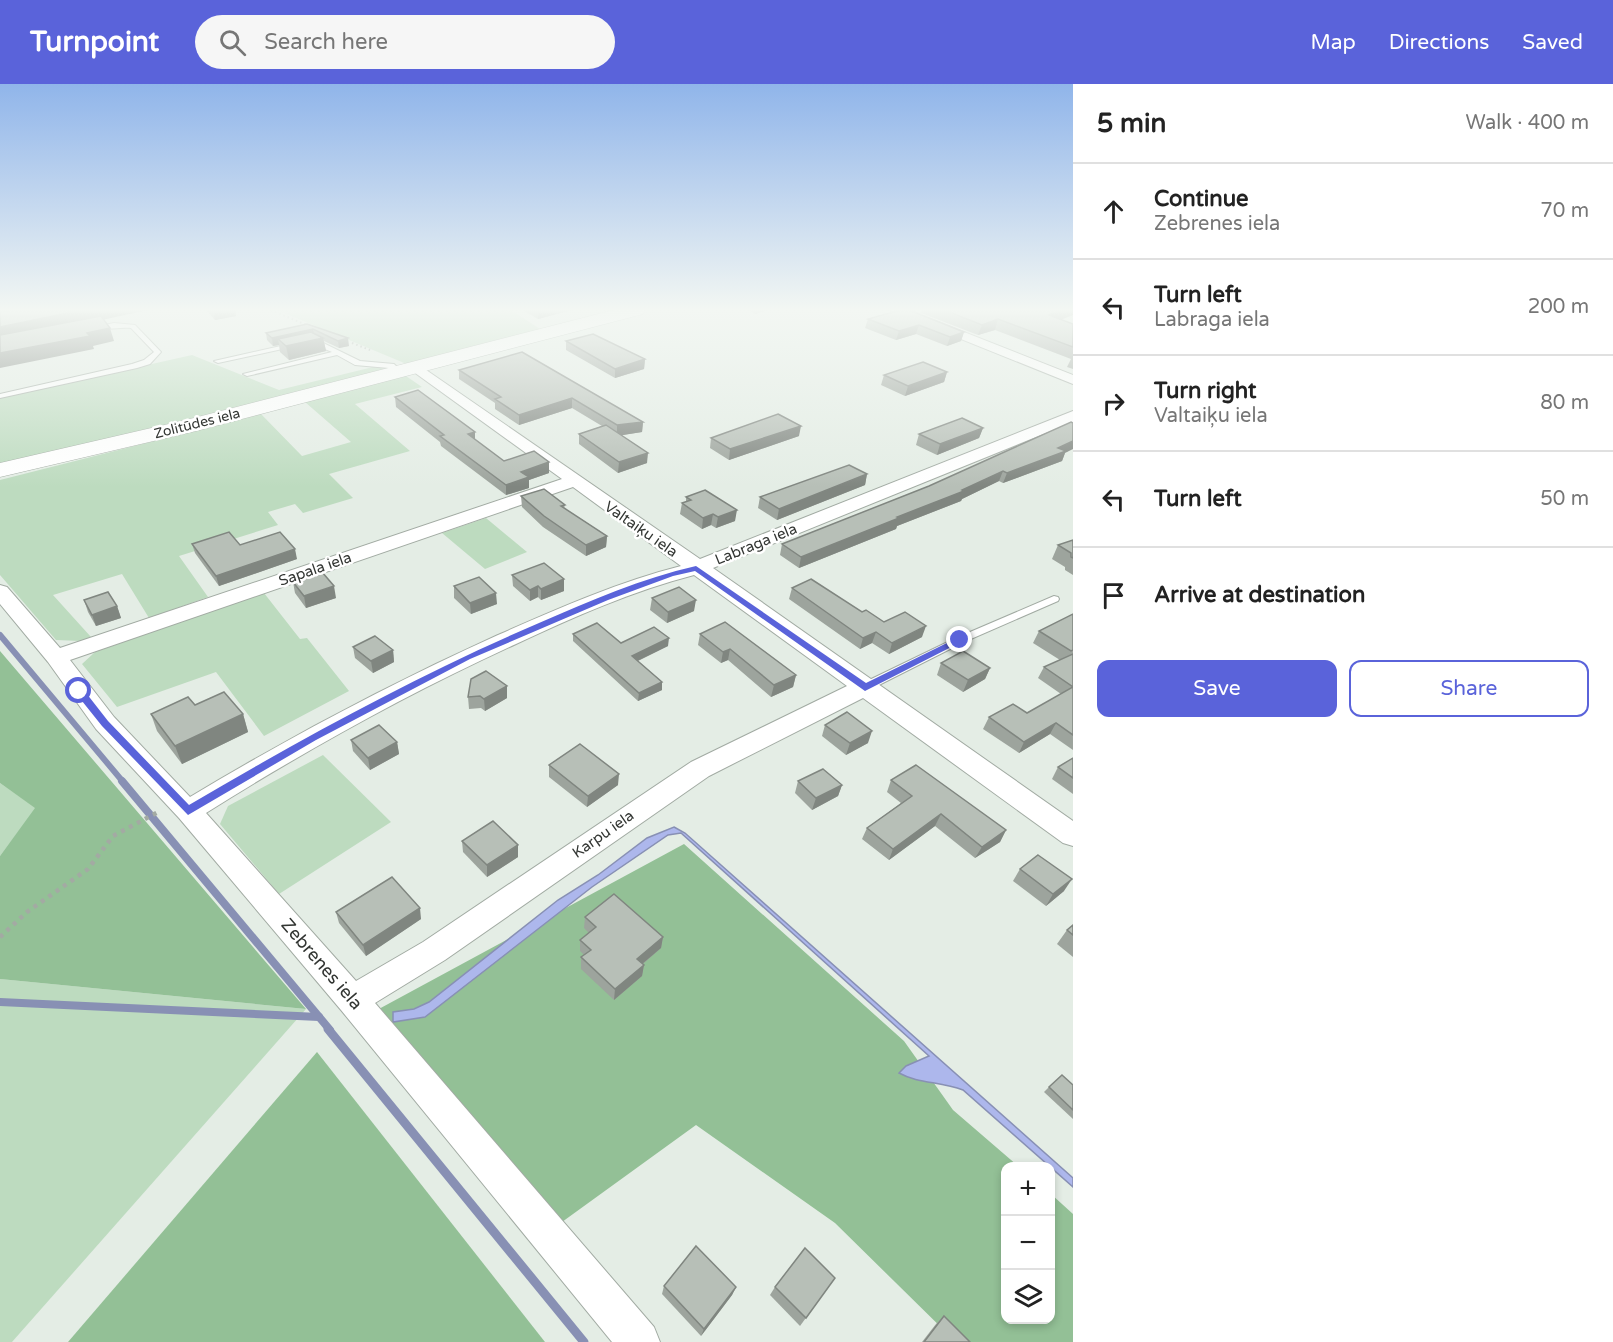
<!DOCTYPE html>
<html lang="en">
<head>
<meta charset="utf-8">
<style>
	body { margin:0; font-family:"Varela Round",sans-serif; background:#f6f6f6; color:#222 }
	.controls { position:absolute; right:18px; bottom:18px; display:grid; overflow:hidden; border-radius:12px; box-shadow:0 3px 9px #0003 }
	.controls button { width:54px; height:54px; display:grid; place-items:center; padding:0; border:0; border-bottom:2px solid #e0e0e0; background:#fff; color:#222; font:30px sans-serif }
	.stop { position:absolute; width:18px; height:18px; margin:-14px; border:4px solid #5a63da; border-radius:50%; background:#fff }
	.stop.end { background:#5a63da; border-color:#fff; box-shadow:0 2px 6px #0008 }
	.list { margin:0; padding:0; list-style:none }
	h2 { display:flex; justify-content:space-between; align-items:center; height:78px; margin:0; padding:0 24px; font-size:26px }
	h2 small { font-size:20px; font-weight:400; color:#767676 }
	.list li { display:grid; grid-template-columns:39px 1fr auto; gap:18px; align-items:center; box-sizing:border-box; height:96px; padding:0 24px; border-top:2px solid #e0e0e0 }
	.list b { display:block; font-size:22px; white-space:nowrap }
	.list p { margin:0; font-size:20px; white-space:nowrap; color:#767676 }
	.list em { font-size:20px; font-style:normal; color:#767676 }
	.actions { display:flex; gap:12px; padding:18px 24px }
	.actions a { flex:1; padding:14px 0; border:2px solid #5a63da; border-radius:12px; text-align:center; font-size:21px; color:#5a63da }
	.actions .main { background:#5a63da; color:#fff }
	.icon { flex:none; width:33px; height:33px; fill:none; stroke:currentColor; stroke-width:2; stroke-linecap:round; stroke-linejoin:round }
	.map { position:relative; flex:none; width:1073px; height:1258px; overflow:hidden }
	header { display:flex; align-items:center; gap:36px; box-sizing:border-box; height:84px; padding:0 30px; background:#5a63da; color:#fff }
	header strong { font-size:28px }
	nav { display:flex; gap:33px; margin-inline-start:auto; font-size:21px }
	.search { width:420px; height:54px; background:#f6f6f6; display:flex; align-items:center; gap:15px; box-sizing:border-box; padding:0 21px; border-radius:33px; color:#767676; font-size:22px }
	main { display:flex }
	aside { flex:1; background:#fff }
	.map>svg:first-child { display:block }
	.green { fill:#bddbbf }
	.forest { fill:#93c096 }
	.water { fill:#adb7ec; stroke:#8890b4; stroke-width:1.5 }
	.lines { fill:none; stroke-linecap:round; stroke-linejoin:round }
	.stream-far2 { stroke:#8890b4; stroke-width:6 }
	.stream-far1 { stroke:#8890b4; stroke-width:8 }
	.stream { stroke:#8890b4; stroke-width:9 }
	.lane-casing { stroke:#a2aba3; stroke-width:2 }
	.street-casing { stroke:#a2aba3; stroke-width:2 }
	.secondary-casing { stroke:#a2aba3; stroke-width:1 }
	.path-far1 { stroke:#a3aaa3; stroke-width:2; stroke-dasharray:1.5 3; stroke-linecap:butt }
	.path { stroke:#a3aaa3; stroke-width:4.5; stroke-dasharray:4 5; stroke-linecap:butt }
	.lane { fill:#fff; fill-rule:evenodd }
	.street { fill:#fff; fill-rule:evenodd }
	.secondary { fill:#fff; fill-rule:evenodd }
	.wall { fill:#9da49d }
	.shaded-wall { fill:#808680 }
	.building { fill:#b7bfb7; stroke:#808680; stroke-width:1.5 }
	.route { fill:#5a63da }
	.labels { text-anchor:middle; stroke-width:5; stroke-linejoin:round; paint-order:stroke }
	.far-street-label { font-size:14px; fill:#333633; stroke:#fff }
	.street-label { font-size:15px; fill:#333633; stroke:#fff }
	.near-street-label { font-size:18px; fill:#333633; stroke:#fff }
</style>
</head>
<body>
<header>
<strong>Turnpoint</strong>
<div class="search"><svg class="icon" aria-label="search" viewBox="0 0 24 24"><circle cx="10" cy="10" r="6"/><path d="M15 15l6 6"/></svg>Search here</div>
<nav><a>Map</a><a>Directions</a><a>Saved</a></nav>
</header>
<main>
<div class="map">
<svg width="1073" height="1258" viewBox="0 0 1073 1258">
	<rect width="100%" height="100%" fill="#e4ede5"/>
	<!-- green -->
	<g class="green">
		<path d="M277,226H511L543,247L409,281Z"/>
		<path d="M192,271L279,306L373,283L387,285L0,384V314Z"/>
		<path d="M406,292L422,303L355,320L410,367L329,390L353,414L303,429L295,420L268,428L278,441L179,472L208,513L149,534L122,490L53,511L91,553L81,557L56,556L0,491V396L261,330L302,372L351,358L305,318Z"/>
		<path d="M486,434L527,468L485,485L442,449Z"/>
		<path d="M264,509L300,555L307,554L349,607L264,652L216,588L117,623L82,580L95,568Z"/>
		<path d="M323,671L391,738L279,810L220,740L228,722Z"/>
		<path d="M0,699L36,724L0,772Z"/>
		<path d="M0,895L306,925L12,1258H0Z"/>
	</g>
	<!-- forest -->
	<g class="forest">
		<path d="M0,567L306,925L0,895V772L35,724L0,699Z"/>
		<path d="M684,760L904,957L953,1026L1018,1082H1005V1236H1050L1051,1110L1073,1130V1258H956L835,1139L696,1041L562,1138L377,926Z"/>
		<path d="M317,968L545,1258H68Z"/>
	</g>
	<!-- water -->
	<path class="water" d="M674,743L685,749L1073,1094V1103L963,1006C940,997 919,1000 899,989L906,982L929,972L681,749L668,751L592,803L425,933L393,938V928L414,925L429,918L558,816L598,791L647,754Z"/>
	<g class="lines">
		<!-- stream-far2 -->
		<path class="stream-far2" d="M0,551L124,699"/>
		<!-- stream-far1 -->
		<g class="stream-far1">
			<path d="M122,697L330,946"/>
			<path d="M0,918L319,933"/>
		</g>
		<!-- stream -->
		<path class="stream" d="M328,945L584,1258"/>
		<!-- lane casing -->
		<g class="lane-casing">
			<g id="lane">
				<path d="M114,239L135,241L161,268L150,280L137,284L0,314V310L132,280L144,276L154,268L131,244C120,243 97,247 90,244Z"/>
				<path d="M315,255L360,277L394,280L402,288L398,290L389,284L355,281L337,271L247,292L243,290L332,268L308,258Z"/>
				<path d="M294,259L296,260V262L218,279L214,277Z"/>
				<path d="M1054,512L1058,513L1059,515L1058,517L964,558L869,606L865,607L859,603L861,600L956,554Z"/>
			</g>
		</g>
		<!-- street casing -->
		<g class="street-casing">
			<g id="street">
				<path d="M889,226H908L1073,291V300Z"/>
				<path d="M416,279L700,475L1073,327V338L713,484L1073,737V762L1063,759L863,614L709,692L445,876L375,919L654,1243L660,1258H612L341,926L179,734L96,645L48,578L0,520V501L7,503L60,564L562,395L411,286L409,283ZM573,403L681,482C618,498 557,525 498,551C392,599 290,653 190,713L114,633L70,576ZM694,491L847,602L691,678L423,858L356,897L206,729C306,666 409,609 516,560C574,533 632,507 694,491Z"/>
			</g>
		</g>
		<!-- secondary casing -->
		<g class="secondary-casing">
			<path id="secondary" d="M614,226H645L643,230L196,347L0,393V379L186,336Z"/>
		</g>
		<!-- path-far1 -->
		<g class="path-far1">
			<path d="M271,226L309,242"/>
			<path d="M352,259L370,266"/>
		</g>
		<!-- path -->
		<path class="path" d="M0,853L27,828L88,785L113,752L160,727"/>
		<!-- lane -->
		<use href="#lane" class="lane"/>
		<!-- street -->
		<use href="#street" class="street"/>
		<!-- secondary -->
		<use href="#secondary" class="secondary"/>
	</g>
	<!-- wall -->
	<g class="wall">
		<path d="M206,226H235L236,232L215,236Z"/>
		<path d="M522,226H572L538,235Z"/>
		<path d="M748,226H767L755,230Z"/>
		<path d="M900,226L964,248L961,257L947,262L916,250L896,256L865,244L868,235Z"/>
		<path d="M922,226H1073V231L1061,235L1073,240V285L1067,283L1071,275L995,246L978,251L921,229Z"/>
		<path d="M307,240L349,262L339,264L324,257L326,267L289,276L280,268L279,261L273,262L267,256L266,249Z"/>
		<path d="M566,257L645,275L644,285L615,294L566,266Z"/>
		<path d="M522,268L643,338L642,348L622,351L647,379L618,389L579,360V350L602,342L572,324L519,341L495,325V319L459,295V286Z"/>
		<path d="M947,288L944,298L905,312L881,301L884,291Z"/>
		<path d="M395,313L475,356L504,377L549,389L529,396V404L506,411L441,362L440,358L396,323Z"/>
		<path d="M983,344L979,354L937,371L916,361L919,350Z"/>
		<path d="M799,352L729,376L710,364L711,354Z"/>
		<path d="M1065,369L1062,377L1003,399L999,397L962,415L961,417L897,442L896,445L799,484L780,471L782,460L929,402Z"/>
		<path d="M867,390L865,401L777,436L758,424L760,413Z"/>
		<path d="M521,412L565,421L564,424L607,452L606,463L586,472L543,443L522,423Z"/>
		<path d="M686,413L735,437L716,444L711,441L702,445L680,430L682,419L686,418Z"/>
		<path d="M1073,456V491L1065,486V483L1052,475L1058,461Z"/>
		<path d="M192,460L240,461L297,475L219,502L195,469Z"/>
		<path d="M512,491L564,495V507L541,516L538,513L530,517L513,502Z"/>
		<path d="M293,498L336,514L306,524L295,509Z"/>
		<path d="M454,502L497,520L471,530L454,514Z"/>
		<path d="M792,504L862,528L884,538L922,553L889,570L872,559L860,565L789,515Z"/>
		<path d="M652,514L694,527L667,539L650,526Z"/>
		<path d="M84,516L117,522L121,534L96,542L88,528Z"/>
		<path d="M1073,530V666L1050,650L1019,669L983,645L989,633L1027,629L1061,610L1038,594L1044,583L1060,576L1033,559L1039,547Z"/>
		<path d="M573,550L621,559L668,562L638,577L662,598V606L638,617L573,557Z"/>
		<path d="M700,550L796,591L793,603L771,613L728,576L721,579L698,561Z"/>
		<path d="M353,563L393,566L394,578L373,589L355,574Z"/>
		<path d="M941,579L990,584L985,595L963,608L937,591Z"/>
		<path d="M471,595L507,614L485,627L481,624L469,625L468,613Z"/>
		<path d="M195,621L243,630L248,648L182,680L157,647L151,630Z"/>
		<path d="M825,641L868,659L846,671L822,652Z"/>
		<path d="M351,656L397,658L399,670L370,686L353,667Z"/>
		<path d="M1073,674V710L1052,695L1058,683Z"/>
		<path d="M549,681L618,701L587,723L549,693Z"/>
		<path d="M891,696L1006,746L1000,758L975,774L935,742L889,776L862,755L867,744L901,719L887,708Z"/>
		<path d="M798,697L842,701L838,712L812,726L795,709Z"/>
		<path d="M462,757L518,773L487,793L463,768Z"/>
		<path d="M1020,785L1064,807L1046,822L1013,797Z"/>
		<path d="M336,828L421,835L366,872L339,839Z"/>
		<path d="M585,833L663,853L661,864L643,880L644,881L642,892L614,916L581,885V873L584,871L580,867V856L589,849L584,844Z"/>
		<path d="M1073,841V873L1057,860L1067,846Z"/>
		<path d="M1073,1001V1035L1044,1008L1049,1003Z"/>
		<path d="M835,1194L800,1242L770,1211L775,1203Z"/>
		<path d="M664,1202L736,1203L732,1211L701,1252L662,1210Z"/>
		<path d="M944,1232L970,1258H922L936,1240Z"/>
	</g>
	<!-- shaded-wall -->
	<g class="shaded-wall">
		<path d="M82,226H148L0,258V243Z"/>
		<path d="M217,226H235L236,232L215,236L213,227Z"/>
		<path d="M543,226H572L538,235V228Z"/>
		<path d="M756,226H767L755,230Z"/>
		<path d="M1061,226H1073V231L1045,242L1049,231Z"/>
		<path d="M998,235L995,246L978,251L982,241Z"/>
		<path d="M919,241L916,250L896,256L899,247Z"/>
		<path d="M110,244L114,257L93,262L94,265L0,284V269L87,249Z"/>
		<path d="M313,245L315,253L278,255L279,261L273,262L272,254Z"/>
		<path d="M964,248L961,257L947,262L950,253Z"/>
		<path d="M323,254L326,267L289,276L286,262Z"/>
		<path d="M348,254L349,262L339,264L338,257Z"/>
		<path d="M645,275L644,285L615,294V285Z"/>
		<path d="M947,288L944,298L905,312L908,302Z"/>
		<path d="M572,314V324L519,341V331Z"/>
		<path d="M643,338L642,348L617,352V341Z"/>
		<path d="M801,342L799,352L729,376L730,365Z"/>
		<path d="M983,344L979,354L937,371L940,360Z"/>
		<path d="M475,348V358L468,350Z"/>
		<path d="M1073,357V365L1065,369L1062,377L1003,399L1007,389L1058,364Z"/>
		<path d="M648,369L647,379L618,389L619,378Z"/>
		<path d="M549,378V389L529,396V404L506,411V401L521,388Z"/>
		<path d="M1003,387L999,397L962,415L961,417L897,442L896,445L799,484L801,473L962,406Z"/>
		<path d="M867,390L865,401L777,436L779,425Z"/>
		<path d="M737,426L735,437L716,444L718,433Z"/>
		<path d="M713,430L711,441L702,445L703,434Z"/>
		<path d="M607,452L606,463L586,472V461Z"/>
		<path d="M295,465L297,475L219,502L216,492Z"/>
		<path d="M564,495V507L541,516V505Z"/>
		<path d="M334,502L336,514L306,524L304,512Z"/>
		<path d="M538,502V513L530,517V506Z"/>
		<path d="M496,509L497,520L471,530L470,519Z"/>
		<path d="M696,516L694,527L667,539L668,528Z"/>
		<path d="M117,522L121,534L96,542L92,531Z"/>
		<path d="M926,542L922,553L889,570L892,559Z"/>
		<path d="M876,548L872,559L860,565L863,554Z"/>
		<path d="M669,554L668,562L631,580L632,572Z"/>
		<path d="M730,565L728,576L721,579L723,568Z"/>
		<path d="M393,566L394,578L373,589L371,577Z"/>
		<path d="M990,584L985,595L963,608L968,596Z"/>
		<path d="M796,591L793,603L771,613L774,601Z"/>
		<path d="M662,598V606L638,617L639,609Z"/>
		<path d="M507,602V614L485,627L484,615Z"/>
		<path d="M243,630L248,648L182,680L175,662Z"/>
		<path d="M1056,639L1050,650L1019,669L1024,658Z"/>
		<path d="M872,647L868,659L846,671L850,659Z"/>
		<path d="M397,658L399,670L370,686L368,674Z"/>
		<path d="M619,690L618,701L587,723L588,712Z"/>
		<path d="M842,701L838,712L812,726L816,714Z"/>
		<path d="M941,730L935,742L889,776L893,765Z"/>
		<path d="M1006,746L1000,758L975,774L982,763Z"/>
		<path d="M518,761V773L487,793V781Z"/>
		<path d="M1072,795L1064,807L1046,822L1053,810Z"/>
		<path d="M420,824L421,835L366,872L363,861Z"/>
		<path d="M663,853L661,864L635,886L637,875Z"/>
		<path d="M644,881L642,892L614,916L615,905Z"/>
		<path d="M736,1203L732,1211L701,1252L704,1245Z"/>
	</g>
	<!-- building -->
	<g class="building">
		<path d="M0,226L6,227L8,226H82L0,243Z"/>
		<path d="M900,226H909L964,248L950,253L919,241L899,247L868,235Z"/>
		<path d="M944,226H1061L1049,231L1073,240V263L998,235L982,241Z"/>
		<path d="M101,232L110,244L87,249L90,252L0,269V251Z"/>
		<path d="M307,240L348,254L338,257L313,245L272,254L266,249Z"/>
		<path d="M311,248L323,254L286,262L278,255Z"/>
		<path d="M593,250L645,275L615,285L566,257Z"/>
		<path d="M522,268L643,338L617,341L572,314L519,331L495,315L501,313L459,286Z"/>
		<path d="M923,278L947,288L908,302L884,291Z"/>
		<path d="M418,306L475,348L468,350L504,377L534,367L549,378L521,388L529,393L506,401L440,352L444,351L395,313Z"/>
		<path d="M778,330L801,342L730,365L711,354Z"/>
		<path d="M962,334L983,344L940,360L919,350Z"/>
		<path d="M1071,338L1073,339V357L1058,364L1066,367L1007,389L1003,387L962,406L964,407L897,433L899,434L801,473L782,460L929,402Z"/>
		<path d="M606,341L648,369L619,378L579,350Z"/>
		<path d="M849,381L867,390L779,425L760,413Z"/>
		<path d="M544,405L565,421L561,422L607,452L586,461L544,432L521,412Z"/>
		<path d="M705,406L737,426L718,433L713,430L703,434L682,419L691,416L686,413Z"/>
		<path d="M229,448L240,461L280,448L295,465L216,492L192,460Z"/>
		<path d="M1073,456V474L1071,473V469L1058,461Z"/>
		<path d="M544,479L564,495L541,505L538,502L530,506L512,491Z"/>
		<path d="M322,488L334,502L304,512L293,498Z"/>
		<path d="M479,493L496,509L470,519L454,502Z"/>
		<path d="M811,495L862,528L866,526L884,538L905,528L926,542L892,559L876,548L863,554L792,504Z"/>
		<path d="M679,503L696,516L668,528L652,514Z"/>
		<path d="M108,508L117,522L92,531L84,516Z"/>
		<path d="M1073,530V566L1071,567L1039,547Z"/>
		<path d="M725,538L796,591L774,601L730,565L723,568L700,550Z"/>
		<path d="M597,539L621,559L654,543L669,554L632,572L662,598L639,609L573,550Z"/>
		<path d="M375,552L393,566L371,577L353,563Z"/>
		<path d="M963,567L990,584L968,596L941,579Z"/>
		<path d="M1073,570V651L1056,639L1024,658L989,633L1013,620L1027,629L1073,603L1044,583Z"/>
		<path d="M486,587L507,602L484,615L480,612L468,613L471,595Z"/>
		<path d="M224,608L243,630L175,662L151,630L188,613L195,621Z"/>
		<path d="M847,628L872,647L850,659L825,641Z"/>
		<path d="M379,641L397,658L368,674L351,656Z"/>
		<path d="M580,660L619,690L588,712L549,681Z"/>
		<path d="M1073,674V694L1058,683Z"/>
		<path d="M916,681L1006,746L982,763L941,730L893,765L867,744L912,712L891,696Z"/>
		<path d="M823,685L842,701L816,714L798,697Z"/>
		<path d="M493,737L518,761L487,781L462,757Z"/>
		<path d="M1038,771L1072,795L1053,810L1020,785Z"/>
		<path d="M392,793L420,824L363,861L336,828Z"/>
		<path d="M614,810L663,853L637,875L644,881L615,905L581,873L591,866L580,856L596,843L585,833Z"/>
		<path d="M1073,841V851L1067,846Z"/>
		<path d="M1062,991L1073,1001V1026L1049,1003Z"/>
		<path d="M696,1162L736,1203L704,1245L664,1202Z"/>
		<path d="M805,1164L835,1194L806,1234L775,1203Z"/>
		<path d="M944,1232L970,1258H924Z"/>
	</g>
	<!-- sky -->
	<linearGradient id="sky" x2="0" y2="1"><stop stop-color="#90b5ea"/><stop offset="0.56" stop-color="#f3f7f3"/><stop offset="1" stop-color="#f3f7f3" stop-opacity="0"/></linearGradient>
	<rect width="1073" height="403" fill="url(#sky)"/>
	<!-- route -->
	<path class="route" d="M696,482L866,599L957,554L965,556L865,607L695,487L673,492L608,516L470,575L316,656L188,731L102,642L74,607L83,605L108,637L189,721C303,654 417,591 539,539C590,517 642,494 696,482Z"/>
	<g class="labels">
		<!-- far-street labels -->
		<g class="far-street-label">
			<text transform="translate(197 339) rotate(-14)" y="5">Zolitūdes iela</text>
		</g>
		<!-- street labels -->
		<g class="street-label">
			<text transform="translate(641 445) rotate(35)" y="5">Valtaiķu iela</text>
			<text transform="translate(756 460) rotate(-22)" y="5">Labraga iela</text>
			<text transform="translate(315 485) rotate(-19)" y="5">Sapala iela</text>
			<text transform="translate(603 750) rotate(-35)" y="5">Karpu iela</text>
		</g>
		<!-- near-street labels -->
		<g class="near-street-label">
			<text transform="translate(322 880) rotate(49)" y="6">Zebrenes iela</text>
		</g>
	</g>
</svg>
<div class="controls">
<button>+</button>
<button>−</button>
<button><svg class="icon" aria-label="layers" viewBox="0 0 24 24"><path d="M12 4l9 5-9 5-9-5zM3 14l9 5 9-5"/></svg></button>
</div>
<div class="stop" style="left:79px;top:607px"></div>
<div class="stop end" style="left:960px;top:556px"></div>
</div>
<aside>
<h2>5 min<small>Walk · 400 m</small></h2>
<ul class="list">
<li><svg class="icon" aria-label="ahead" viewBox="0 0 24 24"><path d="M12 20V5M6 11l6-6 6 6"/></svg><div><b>Continue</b><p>Zebrenes iela</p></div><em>70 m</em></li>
<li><svg class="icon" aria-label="left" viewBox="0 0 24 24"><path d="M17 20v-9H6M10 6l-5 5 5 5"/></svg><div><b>Turn left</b><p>Labraga iela</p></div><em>200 m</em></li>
<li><svg class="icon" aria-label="right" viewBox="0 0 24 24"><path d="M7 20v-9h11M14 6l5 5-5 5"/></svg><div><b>Turn right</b><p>Valtaiķu iela</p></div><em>80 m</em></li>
<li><svg class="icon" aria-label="left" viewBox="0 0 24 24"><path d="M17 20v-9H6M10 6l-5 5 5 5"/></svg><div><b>Turn left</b></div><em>50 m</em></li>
<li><svg class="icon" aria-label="arrive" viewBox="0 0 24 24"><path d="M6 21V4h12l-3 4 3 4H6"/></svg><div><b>Arrive at destination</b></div></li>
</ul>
<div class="actions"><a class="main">Save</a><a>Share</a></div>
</aside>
</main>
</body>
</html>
